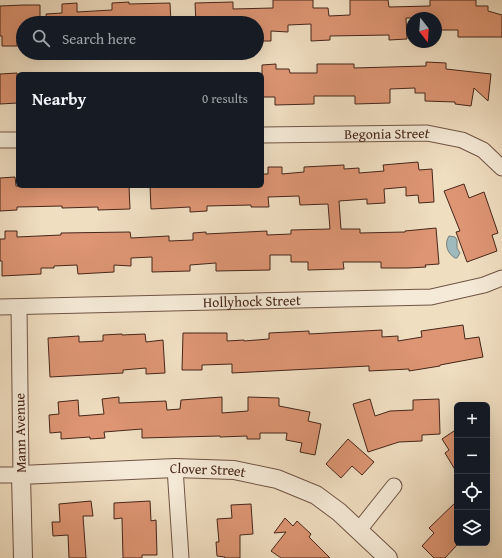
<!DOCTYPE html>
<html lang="en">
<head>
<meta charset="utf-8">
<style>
	body { margin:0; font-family:"Gentium Book Plus",serif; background:#20242c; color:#f1f3f6 }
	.controls { position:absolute; right:12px; bottom:12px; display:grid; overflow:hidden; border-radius:6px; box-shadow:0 4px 16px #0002 }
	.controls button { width:36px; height:36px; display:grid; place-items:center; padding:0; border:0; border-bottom:1px solid #363941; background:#171b24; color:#f1f3f6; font:20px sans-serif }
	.compass { position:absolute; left:406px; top:12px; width:36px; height:36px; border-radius:50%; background:#171b24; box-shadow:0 4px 16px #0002; rotate:163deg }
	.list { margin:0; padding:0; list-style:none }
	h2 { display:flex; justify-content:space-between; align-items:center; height:52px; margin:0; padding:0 16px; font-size:17px }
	h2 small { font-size:13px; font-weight:400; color:#9ea1a6 }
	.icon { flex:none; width:22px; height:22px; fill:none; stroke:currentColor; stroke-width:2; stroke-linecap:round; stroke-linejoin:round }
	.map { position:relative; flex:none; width:502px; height:558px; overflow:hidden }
	.search { position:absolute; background:#171b24; box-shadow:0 4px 16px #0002; left:16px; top:16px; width:248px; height:44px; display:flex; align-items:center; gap:10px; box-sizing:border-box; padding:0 14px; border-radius:22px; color:#9ea1a6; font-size:15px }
	.panel { position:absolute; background:#171b24; box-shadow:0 4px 16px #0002; left:16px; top:72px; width:248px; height:116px; border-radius:6px }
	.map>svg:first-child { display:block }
	.water { fill:#9ebabc; stroke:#7b7f7b }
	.building { fill:#dd9573; stroke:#46261a }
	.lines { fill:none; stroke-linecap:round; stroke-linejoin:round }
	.minor-casing { stroke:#705444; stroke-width:17 }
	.tertiary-casing { stroke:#705444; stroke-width:20 }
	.minor { stroke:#f5ead7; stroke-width:15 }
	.tertiary { stroke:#f5ead7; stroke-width:18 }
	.labels { text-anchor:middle; stroke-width:3; stroke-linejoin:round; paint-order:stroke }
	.street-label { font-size:14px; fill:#46261a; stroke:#f5ead7 }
</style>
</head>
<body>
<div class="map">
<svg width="502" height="558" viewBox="0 0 502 558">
	<rect width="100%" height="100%" fill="#f0dec1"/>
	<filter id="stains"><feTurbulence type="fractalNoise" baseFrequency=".005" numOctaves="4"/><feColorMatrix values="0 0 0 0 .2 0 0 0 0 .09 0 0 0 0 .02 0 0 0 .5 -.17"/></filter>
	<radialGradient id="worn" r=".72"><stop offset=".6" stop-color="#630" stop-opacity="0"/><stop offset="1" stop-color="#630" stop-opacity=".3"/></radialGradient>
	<!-- water -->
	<path class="water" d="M449,236L455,237L457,240V248L460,253L457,258H455C447,253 444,244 449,236Z"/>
	<!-- building -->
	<g class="building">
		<path d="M273,0H313V8H328L329,16L350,15V0H388L389,7L430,6V0H476V6H488V11L502,15V37H458V30H436V18H406L407,39L389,40V35L330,36V40L311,41V24L288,25V32L271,31V41H257V23H196L195,3L233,2V9L273,8Z"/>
		<path d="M129,2V4L170,3L171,23H47L46,14L62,13V4L77,3V12L112,10V3Z"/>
		<path d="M24,5H40V23H23V40H17V46H2V36H0V6Z"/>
		<path d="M426,62L446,63V69L491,74L488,101L474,88L471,106L455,104V102L425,101V93H415V88L390,89V103L355,104V96H314V104L275,105V97H262V65L276,64V69H289L290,73H317V64H354V68L426,66Z"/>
		<path d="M17,73L18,103L0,104V74Z"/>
		<path d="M418,162L419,170L432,169L434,202L419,203L418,195L406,196V187L384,189L385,203L367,204V199L339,201L341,229H360V233L405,232V231L436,228L439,264L425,265L426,267L408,268H381V262H343L344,269L308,270V262H291V255H270V270L216,271V263L190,265V271L152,272V257L131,258V266L114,265V272L78,274L77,265L54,266V268H41V274L2,276V261H0V239H5V231H17V237L61,235V233L130,232L131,238L169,236V241L193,240V233L206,232V234L267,231V235L291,234V230L330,229L328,204L300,205L299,196L268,197L269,207H251V205L207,206V211L190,212V207L151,209L150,186H262V174H268V167H282V174L304,172V167L344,165V169L359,168V173L384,171L383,165Z"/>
		<path d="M15,177L16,186H129L130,209L98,210V207L62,208V206L17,207V210L0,211V178Z"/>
		<path d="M464,184L469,198L484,192L498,233L492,235L497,251L467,262L456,232L460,231L444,191Z"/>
		<path d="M463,325L465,339L479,337L483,357L440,365V366L409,371V369L369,371V366L232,373V364L202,365V370H182L183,333H227V341L244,340V341L269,339V333L309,331V334L382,330V337L398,336V341L422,337L421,331Z"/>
		<path d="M122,334V335L145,334L146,342L163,340L165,373L146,374V368L123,370V373L50,377L48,338L79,336V342L103,341V335Z"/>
		<path d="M119,397V403L166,401L167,410L180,409L181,400L222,397V413L248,411V397L279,398V406L310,412L308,421L321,424L315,455L300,452L302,443L286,440L287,433H260V439H247V436L220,437V436L142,438V429L104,432L105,438L90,439V437L61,439V432L50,433L49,415L59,414L58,402L78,400L79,416L104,414L102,399Z"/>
		<path d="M370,399L375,416L390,411L413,410V400L439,399L440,434L422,435V441L399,442L368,452L353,404Z"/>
		<path d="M457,429V473L445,453L449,450L442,439Z"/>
		<path d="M348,439L374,462L362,475L352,466L341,478L326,464Z"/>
		<path d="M91,501L93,516H83L86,558H69L68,535L53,536L52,522H60L59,504Z"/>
		<path d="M150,501L151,521L156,520L157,555H142V558H123L122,518L114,519V503Z"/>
		<path d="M457,501V545L445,558H434L422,546L434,533L429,528Z"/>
		<path d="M251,504L253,534L240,535V558H225V557L217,556L216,542H219L217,519L232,518L231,505Z"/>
		<path d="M285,518L293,526L297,521L311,534L309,537L330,558H281L271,551L286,532L274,533Z"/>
	</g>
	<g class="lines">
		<!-- minor casing -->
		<g class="minor-casing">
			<g id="minor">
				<path id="s1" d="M262,135L427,133L462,140L483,150L502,168"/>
				<path d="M0,140H18"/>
				<path id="s2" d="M0,307L431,297L484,285L502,278"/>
				<path d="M175,468L181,558"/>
				<path d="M0,475H21L19,307"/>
				<path d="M359,530L394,486"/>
			</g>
		</g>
		<!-- tertiary casing -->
		<g class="tertiary-casing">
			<g id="tertiary">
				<path id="s3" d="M23,558L21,475L175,468L234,470L277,479L316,495L339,512L388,558"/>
			</g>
		</g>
		<!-- minor -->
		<use href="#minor" class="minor"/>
		<!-- tertiary -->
		<use href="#tertiary" class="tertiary"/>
	</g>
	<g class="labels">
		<!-- street labels -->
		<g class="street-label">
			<text dy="5" stroke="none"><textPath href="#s1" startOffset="125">Begonia Street</textPath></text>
			<text dy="5" stroke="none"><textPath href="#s2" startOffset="252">Hollyhock Street</textPath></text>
			<text transform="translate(20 433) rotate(-91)" y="5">Mann Avenue</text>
			<text dy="5" stroke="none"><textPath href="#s3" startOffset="270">Clover Street</textPath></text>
		</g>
	</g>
	<rect width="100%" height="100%" filter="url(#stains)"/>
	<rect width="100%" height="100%" fill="url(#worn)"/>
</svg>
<div class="controls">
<button>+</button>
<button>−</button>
<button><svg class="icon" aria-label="locate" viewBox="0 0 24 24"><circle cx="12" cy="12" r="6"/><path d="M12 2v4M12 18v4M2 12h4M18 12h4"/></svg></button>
<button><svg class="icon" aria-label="layers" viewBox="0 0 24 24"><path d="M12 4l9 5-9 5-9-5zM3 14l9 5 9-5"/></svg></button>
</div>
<svg class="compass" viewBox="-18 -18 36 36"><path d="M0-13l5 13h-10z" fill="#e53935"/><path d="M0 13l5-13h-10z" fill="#9ea1a6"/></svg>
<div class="search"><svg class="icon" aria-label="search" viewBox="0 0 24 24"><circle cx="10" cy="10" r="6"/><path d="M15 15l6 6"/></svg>Search here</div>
<section class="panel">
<h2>Nearby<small>0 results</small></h2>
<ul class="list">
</ul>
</section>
</div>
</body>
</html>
